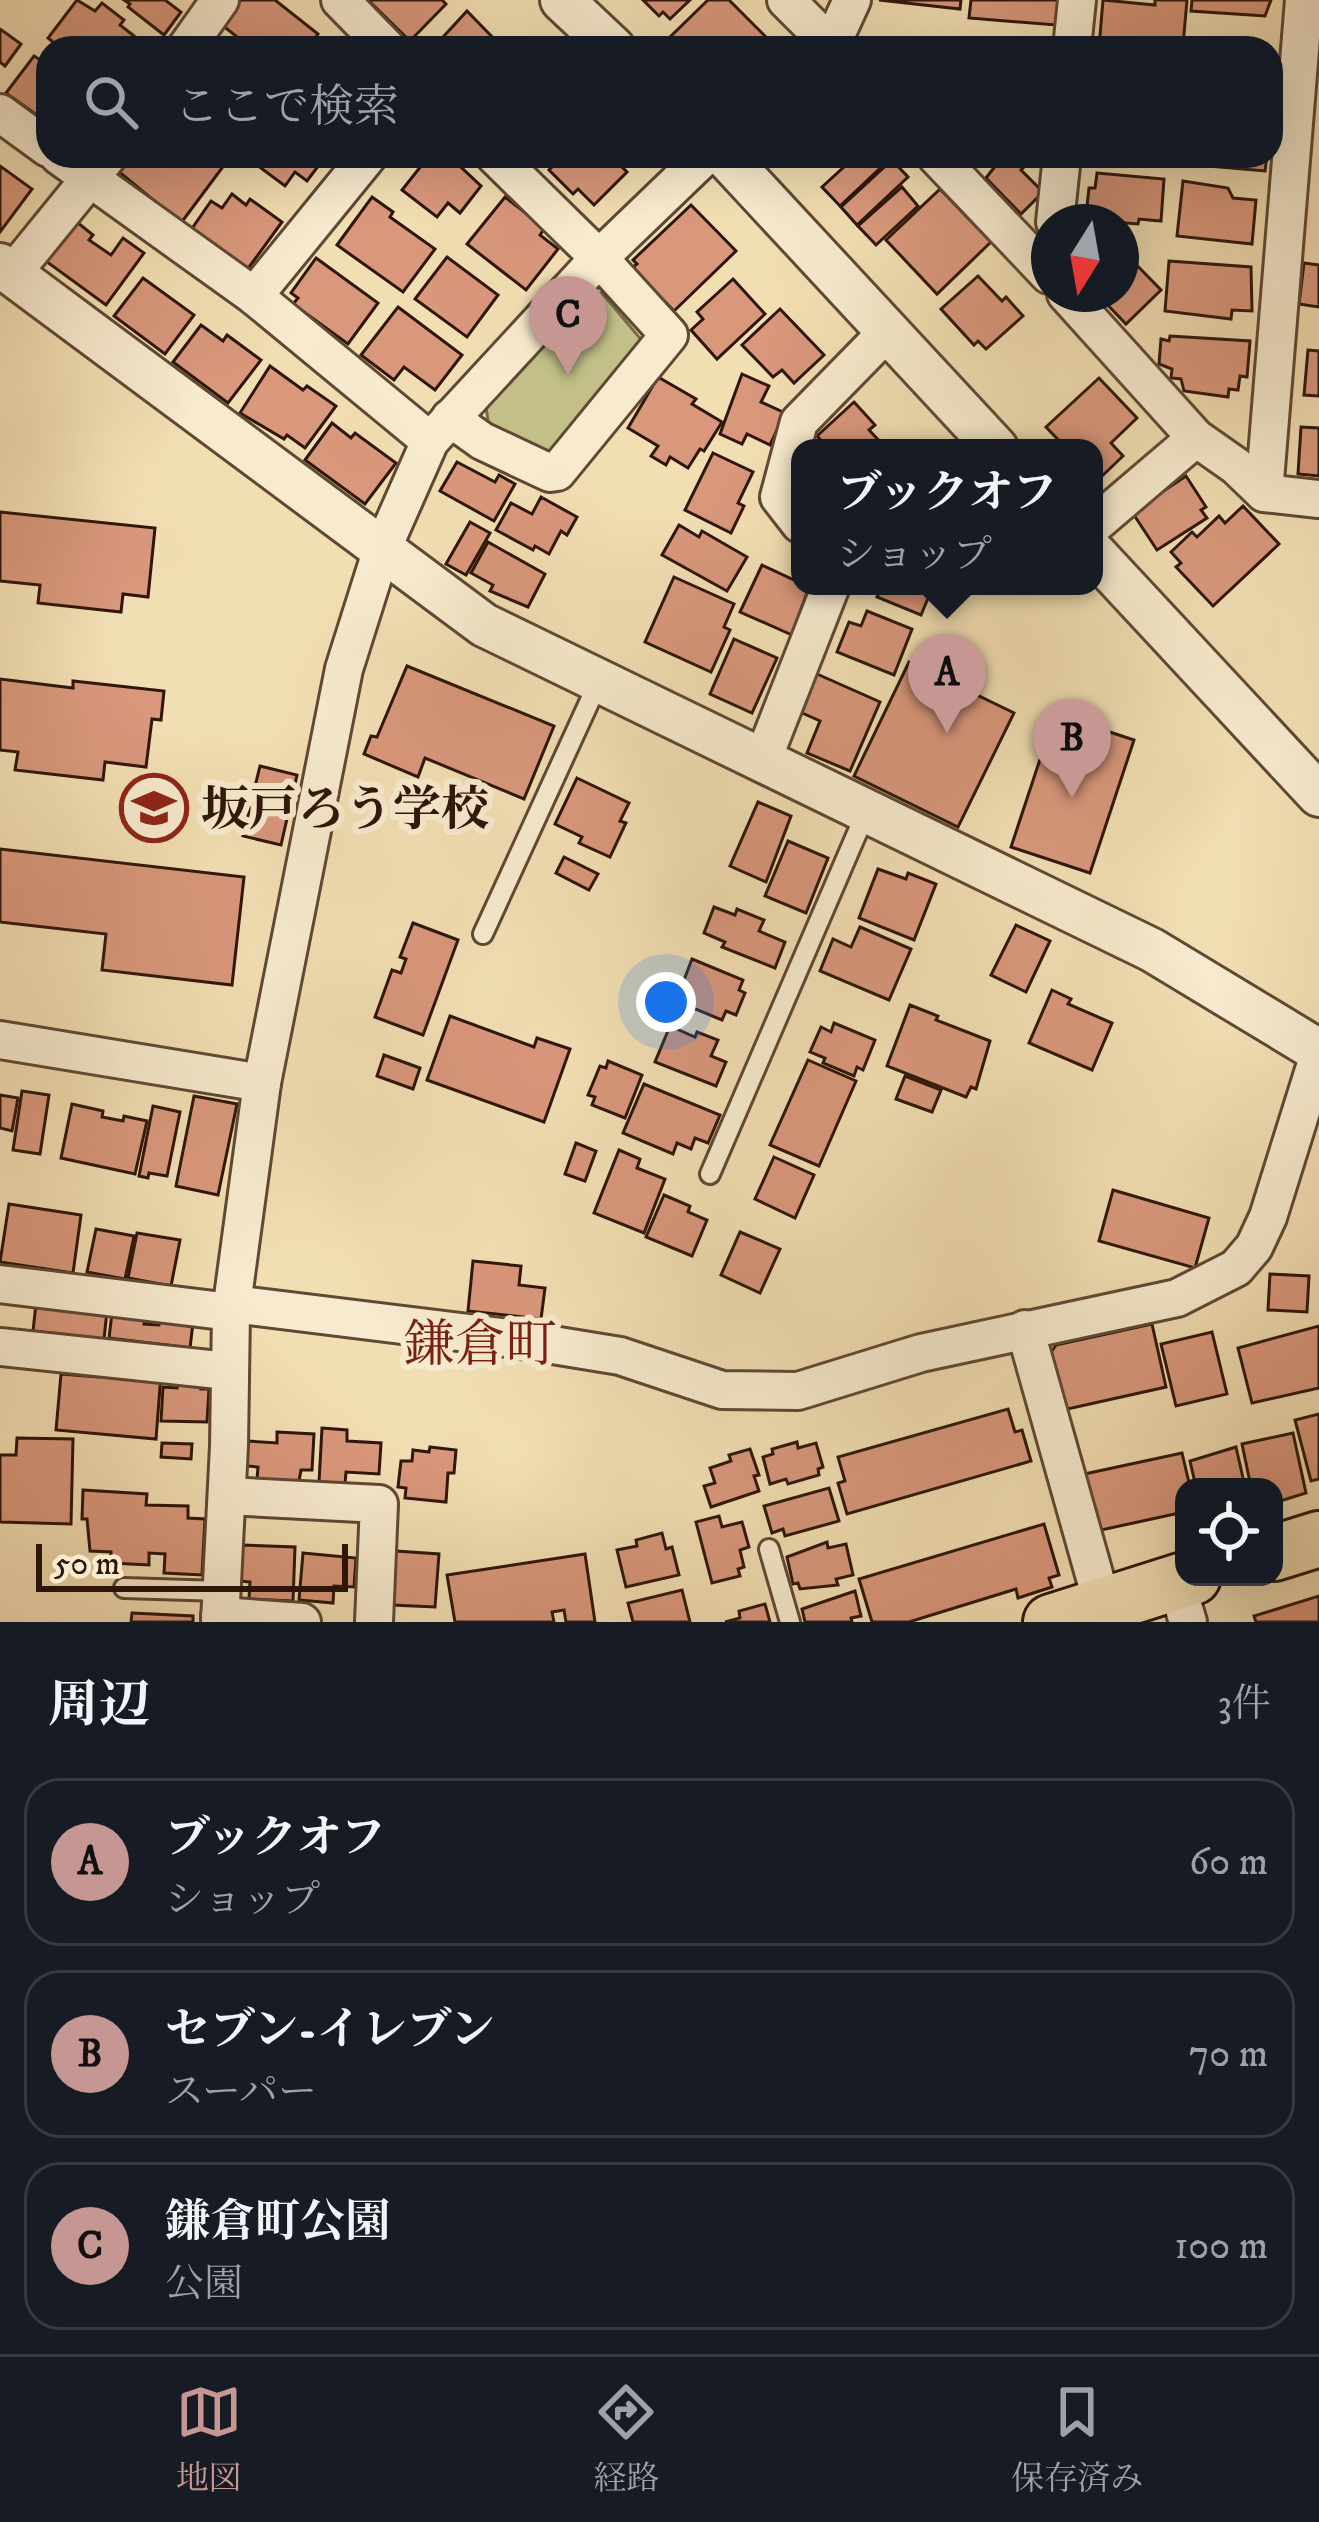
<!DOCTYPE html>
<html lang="ja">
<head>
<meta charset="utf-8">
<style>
	body { margin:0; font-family:"IM FELL DW Pica","Noto Serif JP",serif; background:#20242c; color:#f1f3f6 }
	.controls { position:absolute; right:36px; bottom:36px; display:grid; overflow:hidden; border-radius:24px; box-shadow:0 12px 48px #0002 }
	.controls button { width:108px; height:108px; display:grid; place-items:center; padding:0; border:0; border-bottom:3px solid #363941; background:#171b24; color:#f1f3f6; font:60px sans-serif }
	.compass { position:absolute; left:1031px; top:204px; width:108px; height:108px; border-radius:50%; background:#171b24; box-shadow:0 12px 48px #0002; rotate:191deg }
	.scale { position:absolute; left:36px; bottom:30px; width:312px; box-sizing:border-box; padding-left:12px; border:6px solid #2e1609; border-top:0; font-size:33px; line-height:42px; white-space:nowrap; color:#2e1609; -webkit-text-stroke:9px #f7eace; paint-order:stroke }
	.you { position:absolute; left:666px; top:1002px; width:42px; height:42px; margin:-30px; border:9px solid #fff; border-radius:50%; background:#1a73e8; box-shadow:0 0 0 18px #1a73e833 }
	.badge { display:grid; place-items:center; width:78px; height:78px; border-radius:50%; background:#c59692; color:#111; font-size:39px; font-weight:700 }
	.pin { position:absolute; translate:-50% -99px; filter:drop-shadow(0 3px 6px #0008) }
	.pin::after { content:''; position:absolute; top:63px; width:42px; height:36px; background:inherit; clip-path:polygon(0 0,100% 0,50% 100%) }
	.popup { position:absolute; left:791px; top:439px; width:312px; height:156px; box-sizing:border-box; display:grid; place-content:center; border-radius:24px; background:#171b24; filter:drop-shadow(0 3px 9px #0005); font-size:39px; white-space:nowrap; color:#9ea1a6 }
	.popup b { font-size:45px; color:#f1f3f6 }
	.popup::after { content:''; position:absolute; left:50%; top:100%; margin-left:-24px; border:24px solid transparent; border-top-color:#171b24 }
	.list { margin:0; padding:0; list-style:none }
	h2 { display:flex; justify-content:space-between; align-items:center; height:156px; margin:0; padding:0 48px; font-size:51px }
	h2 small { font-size:39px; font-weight:400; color:#9ea1a6 }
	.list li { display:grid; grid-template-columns:78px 1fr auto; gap:36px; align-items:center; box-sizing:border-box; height:168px; margin:0 24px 24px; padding:0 24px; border:3px solid #363941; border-radius:36px }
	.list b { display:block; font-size:45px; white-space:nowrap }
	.list p { margin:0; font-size:39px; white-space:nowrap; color:#9ea1a6 }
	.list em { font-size:39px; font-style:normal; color:#9ea1a6 }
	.icon { flex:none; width:66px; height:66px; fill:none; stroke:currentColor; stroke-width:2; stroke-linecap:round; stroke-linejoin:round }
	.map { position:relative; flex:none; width:1319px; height:1622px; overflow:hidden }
	.search { position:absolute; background:#171b24; box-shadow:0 12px 48px #0002; left:36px; right:36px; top:36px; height:132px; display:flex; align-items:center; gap:30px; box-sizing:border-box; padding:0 42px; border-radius:36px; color:#9ea1a6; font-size:45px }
	.sheet { height:732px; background:#171b24 }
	nav { display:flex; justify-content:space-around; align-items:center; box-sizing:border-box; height:168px; border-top:3px solid #363941; background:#171b24; font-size:33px; color:#9ea1a6 }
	nav a { display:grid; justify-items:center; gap:6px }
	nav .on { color:#c59692 }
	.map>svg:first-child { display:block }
	.green { fill:#c2bf88; stroke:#786a48; stroke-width:3 }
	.building { fill:#d9977c; stroke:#2e1609; stroke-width:3 }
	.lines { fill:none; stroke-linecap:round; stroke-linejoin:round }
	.service-casing { stroke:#5f4834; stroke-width:24 }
	.minor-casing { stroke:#5f4834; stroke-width:42 }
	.tertiary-casing { stroke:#5f4834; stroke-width:48 }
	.primary-casing { stroke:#2e1609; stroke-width:60 }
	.service { stroke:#f7eace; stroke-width:18 }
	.minor { stroke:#f7eace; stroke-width:36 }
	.tertiary { stroke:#f7eace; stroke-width:42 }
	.primary { stroke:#f2deb3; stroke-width:54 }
	.labels { text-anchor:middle; stroke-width:12; stroke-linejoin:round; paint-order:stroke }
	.poi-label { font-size:48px; font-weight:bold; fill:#2e1609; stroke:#f7eace; text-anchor:start }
	.neighbourhood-label { font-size:51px; fill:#7a1f14; stroke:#f7eace }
</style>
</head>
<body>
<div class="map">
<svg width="1319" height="1622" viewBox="0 0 1319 1622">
	<rect width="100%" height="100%" fill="#f2deb3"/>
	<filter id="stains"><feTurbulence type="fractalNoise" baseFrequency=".00167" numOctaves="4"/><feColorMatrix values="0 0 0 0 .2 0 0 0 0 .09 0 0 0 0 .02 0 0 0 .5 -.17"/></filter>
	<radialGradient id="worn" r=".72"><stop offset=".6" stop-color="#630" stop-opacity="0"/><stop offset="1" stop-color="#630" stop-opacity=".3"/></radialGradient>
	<!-- green -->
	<path class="green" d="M592,293H602L644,343L559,453L540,455L489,428L486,407Z"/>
	<!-- building -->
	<g class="building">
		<path d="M77,0L95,11L102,3L124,20L120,25L147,46L60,48L48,38Z"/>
		<path d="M124,0H165L181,12L164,35L128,7L130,4Z"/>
		<path d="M241,0H275L318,34L307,48H251L222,25Z"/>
		<path d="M368,0H442L446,4L410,41Z"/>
		<path d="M643,0H690L670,19L663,12L659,16Z"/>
		<path d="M708,0H729L776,47L683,48L671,36Z"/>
		<path d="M879,0H961L960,9Z"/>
		<path d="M971,0H1058L1056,25L969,18Z"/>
		<path d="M1103,0L1155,5V0H1187L1183,45L1099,48Z"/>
		<path d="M1192,0H1271L1265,16L1191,11Z"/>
		<path d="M467,11L503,48H433Z"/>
		<path d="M0,29L21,44L5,66L0,62Z"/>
		<path d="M899,38L966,44V48H898Z"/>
		<path d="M1194,38L1267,44L1266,48H1193Z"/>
		<path d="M34,56L48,65V123L6,93Z"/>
		<path d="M122,156H207L222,168L181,223L118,171L125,162Z"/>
		<path d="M245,156H315L322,161L307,181L295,172L285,186Z"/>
		<path d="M429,156H449L481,186L460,213L448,203L437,217L402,190Z"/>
		<path d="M563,156H611L627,172L594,205L578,189L573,194L549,170Z"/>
		<path d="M856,156H893L840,206L822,187Z"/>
		<path d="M1003,156H1035L1021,170L1043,192L1021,214L986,178Z"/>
		<path d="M1184,156H1267L1265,171L1183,164Z"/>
		<path d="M892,160L908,177L857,225L841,207Z"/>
		<path d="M0,166L32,189L0,232Z"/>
		<path d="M1097,173L1164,179L1161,221L1139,219L1138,224L1099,221L1100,216L1086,215L1089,188H1095Z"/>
		<path d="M1183,181L1228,188L1233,198L1256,200L1252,244L1177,236Z"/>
		<path d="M902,187L918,206L876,245L858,226Z"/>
		<path d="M940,189L991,242L937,294L886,240Z"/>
		<path d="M232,194L246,205L250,199L282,222L247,270L191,230L211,201L222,208Z"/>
		<path d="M372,197L393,212L390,217L435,249L403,292L337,245Z"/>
		<path d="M505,197L545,228L540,235L558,249L526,290L467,244Z"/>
		<path d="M691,205L736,251L674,311L632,268L637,264L633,260Z"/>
		<path d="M73,219L93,235L89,240L111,255L123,238L144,253L106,305L43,259Z"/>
		<path d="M1121,249L1161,290L1126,324L1102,299L1105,294H1121Z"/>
		<path d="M447,257L498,295L467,337L415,299Z"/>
		<path d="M316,258L378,303L348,344L293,304L298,298L291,293Z"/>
		<path d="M1169,261L1251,267L1252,311L1232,310L1231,319L1165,311Z"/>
		<path d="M1304,263L1319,265V307L1299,304Z"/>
		<path d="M978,276L1002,301L1006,297L1023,316L986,349L978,341L974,345L941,309Z"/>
		<path d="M143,278L194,315L165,354L114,316Z"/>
		<path d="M733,279L765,314L717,359L691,330L703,319L697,312Z"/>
		<path d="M398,307L462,355L435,390L404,367L394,380L361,355Z"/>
		<path d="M780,309L824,355L794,383L782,370L773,377L742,345Z"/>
		<path d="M201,325L223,341L227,335L261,360L228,403L173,362Z"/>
		<path d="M1170,336L1250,341L1247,377L1240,376L1238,390L1229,389L1228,397L1184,391L1181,379L1171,378L1172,369L1159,364L1161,339L1169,341Z"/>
		<path d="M1308,350L1319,351V396L1304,395Z"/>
		<path d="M270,366L303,390L307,386L336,406L305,448L287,435L284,439L240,413Z"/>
		<path d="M742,374L769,386L761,402L785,413L770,445L747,434L742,444L720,434Z"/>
		<path d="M658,377L696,399L692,404L722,422L704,451L700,449L688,468L670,457L666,465L651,456L658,446L628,428Z"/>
		<path d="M1099,378L1137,418L1111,443L1123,456L1100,478L1094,472V448H1066L1046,427Z"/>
		<path d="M854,402L875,425L869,430L886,448H828L817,436Z"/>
		<path d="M332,423L351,438L355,433L396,463L365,504L305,460Z"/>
		<path d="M1301,427L1319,428V476L1298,474Z"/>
		<path d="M713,453L753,472L738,503L744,506L731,533L685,510Z"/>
		<path d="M457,462L495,482L499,475L515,484L494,521L440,491Z"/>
		<path d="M1186,476L1206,507L1201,510L1207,518L1157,550L1132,512Z"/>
		<path d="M541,497L577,517L567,535L561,531L549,554L535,546L533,550L496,530L511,503L532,514Z"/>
		<path d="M1243,506L1279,544L1213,606L1176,567L1181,563L1171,552L1192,532L1197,537L1219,516L1225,523Z"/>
		<path d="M0,512L155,528L148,597L123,594L121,612L38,603L40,585L0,581Z"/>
		<path d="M470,522L490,533L466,575L446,564Z"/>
		<path d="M679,525L699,537L702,531L747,557L727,591L662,555Z"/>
		<path d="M488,542L545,574L528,607L490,591L493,585L471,573Z"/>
		<path d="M762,565L809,587L792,635L740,612Z"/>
		<path d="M674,577L734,604L724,627L730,630L711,672L645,642Z"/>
		<path d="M882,586H933L921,615L877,597Z"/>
		<path d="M867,611L912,629L894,675L837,652L849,622L861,626Z"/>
		<path d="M734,639L777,658L752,713L710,694Z"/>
		<path d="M909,662L1014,713L958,827L854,776Z"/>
		<path d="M407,666L554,726L524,799L425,758L418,777L364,754L371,736L377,737Z"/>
		<path d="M817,674L880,702L850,771L807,753L820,721L800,712Z"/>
		<path d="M0,679L73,688V681L164,691L161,720L152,719L146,767L105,762L103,780L15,770L18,752L0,750Z"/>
		<path d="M1055,714L1134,740L1090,873L1011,847Z"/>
		<path d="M260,766L297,775L281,845L243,836Z"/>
		<path d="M577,778L629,803L620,821L626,823L610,857L579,843L582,837L555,824Z"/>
		<path d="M758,802L791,816L766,882L730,866Z"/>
		<path d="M788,841L828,858L806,913L765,896Z"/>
		<path d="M0,849L244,877L232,985L102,970L106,934L0,922Z"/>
		<path d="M564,857L598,874L589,890L556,873Z"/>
		<path d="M878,869L906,879L908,873L936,884L914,940L859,918Z"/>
		<path d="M714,907L735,915L737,909L764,920L759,931L785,942L775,968L722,947L725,942L704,933Z"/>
		<path d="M413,923L458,940L423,1035L375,1017L392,970L401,973L406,959L400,957Z"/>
		<path d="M1016,925L1050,941L1026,992L991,975Z"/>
		<path d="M860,927L911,949L889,1000L820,971L833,939L851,947Z"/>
		<path d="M692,959L743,980L739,990L745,993L736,1015L726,1011L722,1020L676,1001Z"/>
		<path d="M1052,990L1071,999L1068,1004L1112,1023L1092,1070L1029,1043Z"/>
		<path d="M910,1005L938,1016L936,1020L990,1041L976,1089L971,1087L966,1097L887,1066Z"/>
		<path d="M450,1016L534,1047L537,1038L570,1049L544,1122L427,1080Z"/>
		<path d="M834,1023L875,1040L863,1070L857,1067L854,1076L823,1063L825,1058L810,1052L821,1027L831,1032Z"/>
		<path d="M670,1026L695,1037L697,1032L718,1040L711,1056L726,1062L716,1086L655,1062Z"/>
		<path d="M384,1055L420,1068L413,1089L377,1076Z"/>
		<path d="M808,1060L856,1081L819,1166L770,1145Z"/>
		<path d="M608,1061L642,1075L625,1118L592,1105L595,1097L588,1095L600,1066L606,1068Z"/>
		<path d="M905,1076L941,1090L932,1112L896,1099Z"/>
		<path d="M644,1084L720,1115L708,1143L695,1138L691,1149L677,1143L673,1154L623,1133Z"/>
		<path d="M22,1091L49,1095L40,1154L13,1150Z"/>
		<path d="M0,1095L18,1098L12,1131L0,1128Z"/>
		<path d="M194,1096L237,1104L218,1195L176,1186Z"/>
		<path d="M72,1104L103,1111L102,1117L123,1121L124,1116L147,1121L135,1174L61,1158Z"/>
		<path d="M153,1106L180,1112L167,1176L149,1173L148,1178L139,1176Z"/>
		<path d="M576,1143L596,1151L585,1181L565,1174Z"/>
		<path d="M619,1150L640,1159L637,1168L665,1179L644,1233L594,1213Z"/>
		<path d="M774,1157L814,1175L795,1218L755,1199Z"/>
		<path d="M1113,1190L1209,1218L1195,1268L1099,1241Z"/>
		<path d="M664,1195L690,1206L688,1212L707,1220L692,1256L646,1237Z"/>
		<path d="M9,1204L81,1215L73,1273L0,1262Z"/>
		<path d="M96,1229L134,1236L125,1279L87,1272Z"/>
		<path d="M740,1232L780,1249L760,1293L721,1275Z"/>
		<path d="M137,1233L180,1240L171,1286L128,1278Z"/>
		<path d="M473,1261L521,1266L519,1285L545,1288L541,1319L468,1311Z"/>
		<path d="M1270,1274L1309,1276L1307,1312L1268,1310Z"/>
		<path d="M36,1304L107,1311L104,1339L33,1331Z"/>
		<path d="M112,1313L145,1316L144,1324L159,1325L160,1320L193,1323L190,1348L109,1338Z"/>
		<path d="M1152,1324L1166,1387L1063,1410L1050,1354L1056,1345Z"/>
		<path d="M1319,1326V1388L1252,1403L1238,1348Z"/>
		<path d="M1212,1332L1227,1394L1176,1406L1161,1344Z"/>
		<path d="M99,1369L161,1374L156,1439L56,1430L61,1374L98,1377Z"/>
		<path d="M177,1376L202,1377L201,1389H209L207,1422L161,1421L163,1387L177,1388Z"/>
		<path d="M1008,1409L1015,1432L1022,1430L1031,1461L847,1514L838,1483L845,1481L838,1457Z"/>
		<path d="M1319,1414V1479L1311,1481L1295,1420Z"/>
		<path d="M322,1428L347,1430V1441L381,1443L379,1474L346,1472L345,1484L319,1482Z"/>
		<path d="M277,1432L314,1434L312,1470H301L299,1481L257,1479L258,1467L247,1466L248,1441L277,1443Z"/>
		<path d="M1293,1433L1306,1493L1274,1503V1487H1251L1242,1444Z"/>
		<path d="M17,1438L73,1439L71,1524L0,1522V1455H16Z"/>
		<path d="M797,1442L798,1448L816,1443L823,1467L818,1469L819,1475L788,1484L786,1479L770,1484L763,1457L773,1454L772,1449Z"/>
		<path d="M162,1443L192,1444L191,1459L161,1457Z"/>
		<path d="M430,1447L456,1450L454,1473H448L446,1502L405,1498L406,1488L398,1487L401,1461H412L413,1450L429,1452Z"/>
		<path d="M1236,1447L1245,1487H1196L1190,1461Z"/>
		<path d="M750,1449L759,1475L754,1476L759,1491L711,1507L704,1486L715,1483L710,1468L731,1461L729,1455Z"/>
		<path d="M1182,1453L1190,1487H1184V1512L1092,1532L1080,1475Z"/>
		<path d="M829,1488L839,1521L785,1536L783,1529L772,1533L764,1506Z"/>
		<path d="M83,1490L147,1494L146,1505L188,1506V1518L205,1519L202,1575L164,1573L165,1554L149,1553V1565L111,1563V1552L90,1551L87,1519H82Z"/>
		<path d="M719,1516L722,1527L742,1522L749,1547L740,1550L744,1567L738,1569L740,1576L712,1583L696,1522Z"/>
		<path d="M1044,1524L1059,1575L1049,1578L1052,1587L1018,1598L1016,1589L909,1622H872L859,1579Z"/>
		<path d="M662,1533L666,1549L672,1547L679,1575L626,1587L617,1550L637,1546L636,1540Z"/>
		<path d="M827,1542L828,1548L846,1544L853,1575L836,1579L838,1585L800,1589L798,1583L793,1584L787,1557Z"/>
		<path d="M242,1545L295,1547L293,1601L249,1599L250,1582L240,1581Z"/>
		<path d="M396,1551L439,1554L435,1607L392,1605Z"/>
		<path d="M303,1553L356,1558L354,1587L334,1586L333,1603L299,1600Z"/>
		<path d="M585,1554L595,1622H566L564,1610L552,1612L554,1622H455L447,1575Z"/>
		<path d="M682,1590L690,1622H633L628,1603Z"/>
		<path d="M855,1591L861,1616L851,1618L852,1622H805L802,1609Z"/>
		<path d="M1319,1596V1622H1256L1254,1616Z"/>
		<path d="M765,1604L770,1622H725L740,1618L739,1611Z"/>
		<path d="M132,1613L193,1616V1622H131Z"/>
	</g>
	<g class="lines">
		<!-- service casing -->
		<g class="service-casing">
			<g id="service">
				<path d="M483,934L598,683"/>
				<path d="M710,1174L867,810"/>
				<path d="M769,1549L790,1622"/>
				<path d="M124,1588L221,1591"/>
			</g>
		</g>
		<!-- minor casing -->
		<g class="minor-casing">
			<g id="minor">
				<path d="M340,0L387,48"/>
				<path d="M786,0L834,48"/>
				<path d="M186,48L220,0"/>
				<path d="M830,48L852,0"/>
				<path d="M1072,48L1077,0"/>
				<path d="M0,113L48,148"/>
				<path d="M59,156L254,296L430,441"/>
				<path d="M936,156L1049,275"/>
				<path d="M1055,222L1062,156"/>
				<path d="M12,274L108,156"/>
				<path d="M1066,294L1196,438L1236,466L1264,493L1319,499"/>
				<path d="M254,296L368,156"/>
				<path d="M450,418L482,441L550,473L557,472L669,335L599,258L495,156"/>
				<path d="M1264,493L1304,0"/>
				<path d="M800,524L779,497L799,422L888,331"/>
				<path d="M1094,525L1196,438"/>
				<path d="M763,759L831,586"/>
				<path d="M0,1040L262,1083"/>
				<path d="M0,1284L231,1312"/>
				<path d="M232,1304L516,1339L620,1356L722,1390L798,1391L921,1353L1177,1298L1236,1268L1254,1247L1268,1217L1319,1054"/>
				<path d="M1025,1329L1103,1606"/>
				<path d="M0,1347L228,1371"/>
				<path d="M227,1496L379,1504L374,1622"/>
				<path d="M1176,1582L1188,1622"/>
				<path d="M220,1616L302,1622"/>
				<path d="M220,1622L229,1446L231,1312L262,1083L344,669L381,552L430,441L599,258L705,156"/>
			</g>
		</g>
		<!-- tertiary casing -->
		<g class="tertiary-casing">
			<g id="tertiary">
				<path d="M562,0L613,48"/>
				<path d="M725,156L996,448"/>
				<path d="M0,265L484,625L1152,950L1319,1051"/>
				<path d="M1094,553L1319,795"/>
			</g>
		</g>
		<!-- primary casing -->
		<g class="primary-casing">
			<g id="primary">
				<path d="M1274,1553L1319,1539"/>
				<path d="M1051,1622L1193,1577"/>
			</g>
		</g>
		<!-- service -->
		<use href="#service" class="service"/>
		<!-- minor -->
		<use href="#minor" class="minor"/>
		<!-- tertiary -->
		<use href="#tertiary" class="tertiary"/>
		<!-- primary -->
		<use href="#primary" class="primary"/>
	</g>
	<!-- icons -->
	<defs>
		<g id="school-ring" transform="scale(3.45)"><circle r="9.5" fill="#f7eace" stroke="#8f2418" stroke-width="1.5"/><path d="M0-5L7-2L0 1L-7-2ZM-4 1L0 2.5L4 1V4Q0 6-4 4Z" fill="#8f2418"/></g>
	</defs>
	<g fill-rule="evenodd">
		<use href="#school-ring" x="154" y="808"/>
	</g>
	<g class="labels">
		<!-- poi labels -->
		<g class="poi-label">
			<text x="201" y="825">坂戸ろう学校</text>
		</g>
		<!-- neighbourhood labels -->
		<g class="neighbourhood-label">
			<text x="480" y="1361">鎌倉町</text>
		</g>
	</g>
	<rect width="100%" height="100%" filter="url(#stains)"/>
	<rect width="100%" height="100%" fill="url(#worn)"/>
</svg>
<div class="controls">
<button><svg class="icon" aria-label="locate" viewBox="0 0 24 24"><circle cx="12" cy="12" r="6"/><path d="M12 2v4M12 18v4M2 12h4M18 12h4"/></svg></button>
</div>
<svg class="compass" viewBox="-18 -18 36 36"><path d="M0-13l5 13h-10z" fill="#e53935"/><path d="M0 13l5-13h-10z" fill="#9ea1a6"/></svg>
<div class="scale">50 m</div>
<div class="you"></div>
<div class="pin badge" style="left:947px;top:733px">A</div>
<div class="popup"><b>ブックオフ</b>ショップ</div>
<div class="pin badge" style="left:1072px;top:798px">B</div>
<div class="pin badge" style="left:568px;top:375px">C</div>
<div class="search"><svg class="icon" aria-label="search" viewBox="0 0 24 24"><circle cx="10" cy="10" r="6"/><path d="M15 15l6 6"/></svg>ここで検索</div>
</div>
<section class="sheet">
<h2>周辺<small>3件</small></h2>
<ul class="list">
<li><span class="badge">A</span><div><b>ブックオフ</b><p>ショップ</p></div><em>60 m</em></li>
<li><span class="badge">B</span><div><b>セブン-イレブン</b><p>スーパー</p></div><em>70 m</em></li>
<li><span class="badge">C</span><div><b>鎌倉町公園</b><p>公園</p></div><em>100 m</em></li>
</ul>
</section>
<nav>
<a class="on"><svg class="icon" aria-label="map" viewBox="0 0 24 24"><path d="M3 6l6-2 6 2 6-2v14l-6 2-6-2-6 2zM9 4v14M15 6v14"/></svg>地図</a>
<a><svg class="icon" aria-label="directions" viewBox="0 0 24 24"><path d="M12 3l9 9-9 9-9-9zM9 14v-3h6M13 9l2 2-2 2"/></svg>経路</a>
<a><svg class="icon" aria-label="saved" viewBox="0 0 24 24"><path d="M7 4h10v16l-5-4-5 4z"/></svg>保存済み</a>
</nav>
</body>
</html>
